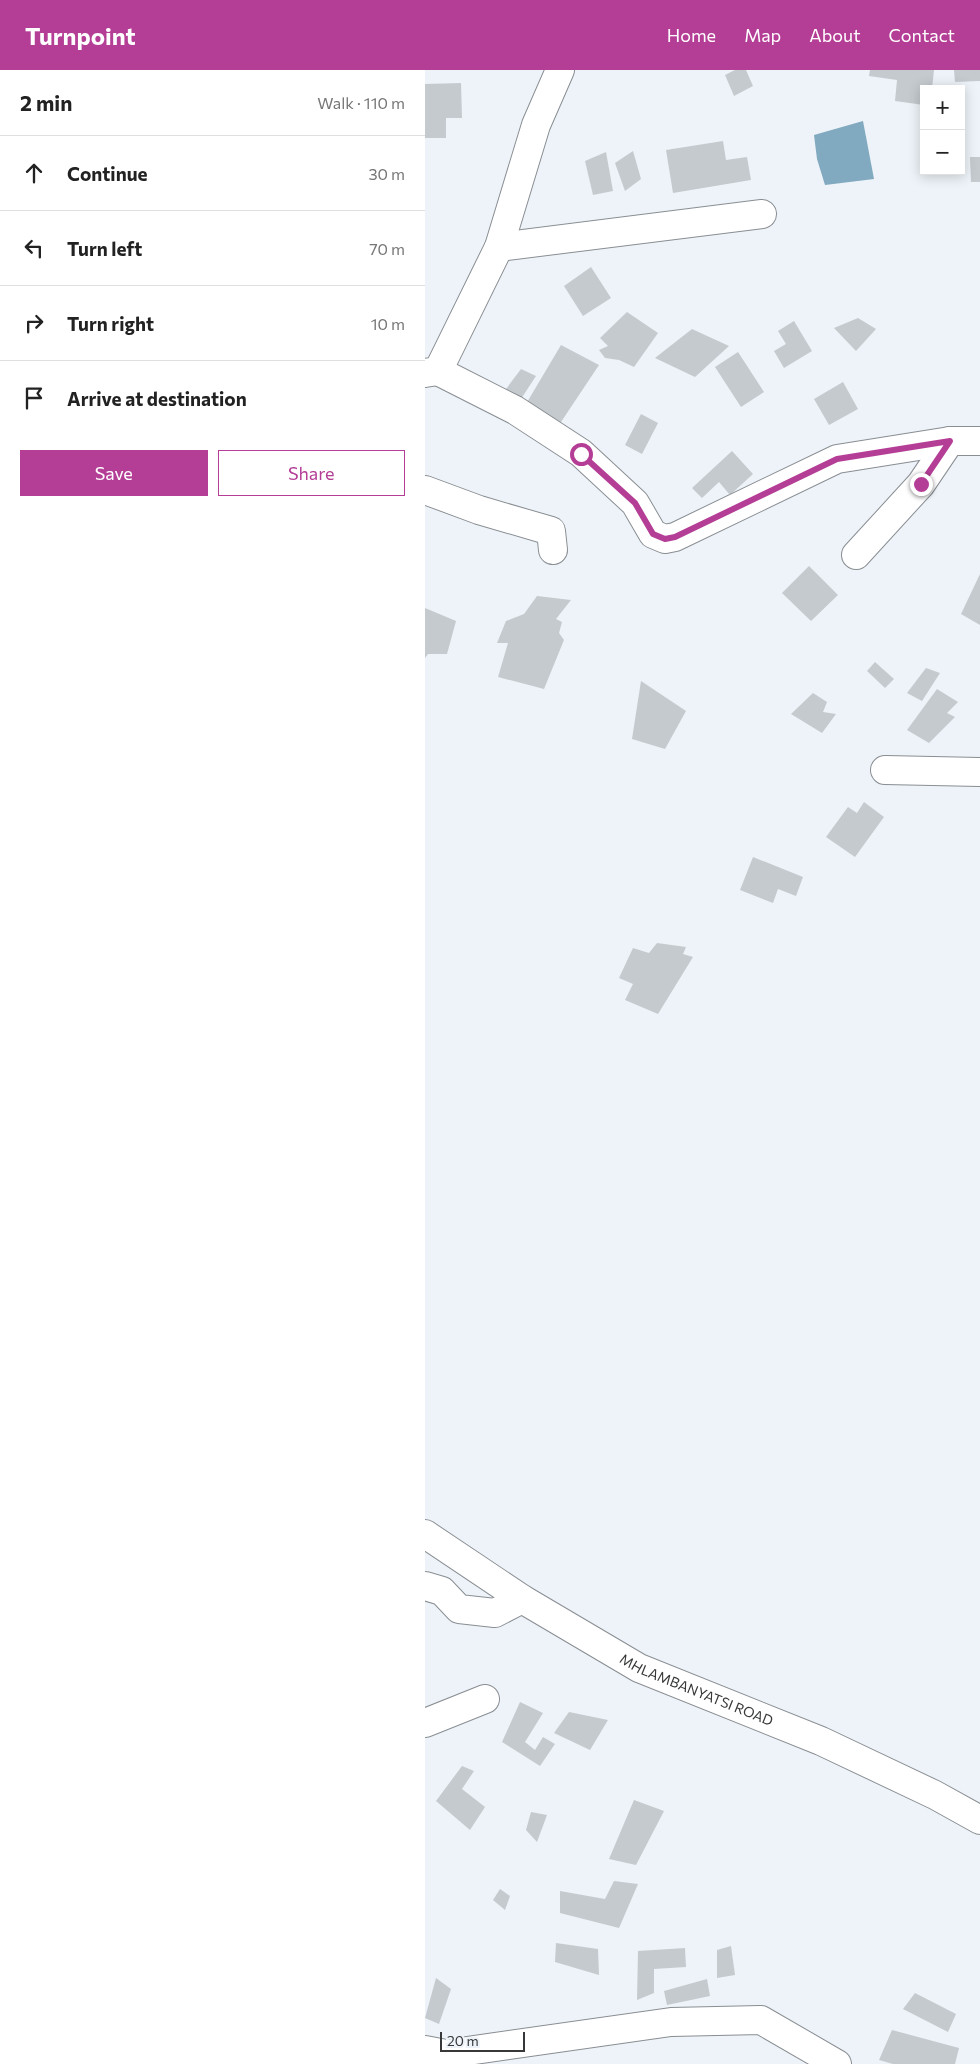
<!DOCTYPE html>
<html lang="en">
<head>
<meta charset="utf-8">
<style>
	body { margin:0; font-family:Commissioner,sans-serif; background:#f2f2f2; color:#222 }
	.controls { position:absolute; right:15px; top:15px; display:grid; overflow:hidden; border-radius:0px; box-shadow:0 2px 12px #0003 }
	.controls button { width:45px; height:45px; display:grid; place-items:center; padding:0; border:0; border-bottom:1px solid #e0e0e0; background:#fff; color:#222; font:25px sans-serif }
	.scale { position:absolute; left:15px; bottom:12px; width:85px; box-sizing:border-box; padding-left:5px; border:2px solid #36383a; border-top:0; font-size:14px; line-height:18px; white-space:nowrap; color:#36383a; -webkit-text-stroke:4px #edf3f8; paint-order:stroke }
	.stop { position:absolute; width:15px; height:15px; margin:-11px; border:4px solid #b43e96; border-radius:50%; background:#fff }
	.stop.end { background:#b43e96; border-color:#fff; box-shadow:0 1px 5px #0008 }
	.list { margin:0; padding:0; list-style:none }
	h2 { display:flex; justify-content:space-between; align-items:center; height:65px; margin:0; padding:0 20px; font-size:21px }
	h2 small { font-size:16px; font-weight:400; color:#767676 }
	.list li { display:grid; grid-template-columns:32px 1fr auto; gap:15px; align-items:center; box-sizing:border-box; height:75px; padding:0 20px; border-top:1px solid #e0e0e0 }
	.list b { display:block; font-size:19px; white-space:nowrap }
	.list em { font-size:16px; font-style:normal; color:#767676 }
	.actions { display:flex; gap:10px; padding:15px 20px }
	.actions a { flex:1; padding:11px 0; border:1px solid #b43e96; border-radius:0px; text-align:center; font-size:18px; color:#b43e96 }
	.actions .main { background:#b43e96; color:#fff }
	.icon { flex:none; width:28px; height:28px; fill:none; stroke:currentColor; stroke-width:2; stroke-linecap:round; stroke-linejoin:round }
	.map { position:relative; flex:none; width:555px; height:1994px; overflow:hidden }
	header { display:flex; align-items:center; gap:30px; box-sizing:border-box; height:70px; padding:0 25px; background:#b43e96; color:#fff }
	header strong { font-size:24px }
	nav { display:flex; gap:28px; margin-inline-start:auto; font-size:18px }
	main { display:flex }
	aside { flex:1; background:#fff }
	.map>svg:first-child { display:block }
	.water { fill:#81a9bf }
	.building { fill:#c5cacf }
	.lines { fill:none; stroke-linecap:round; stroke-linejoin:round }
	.minor-casing { stroke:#898e93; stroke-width:30 }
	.major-casing { stroke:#898e93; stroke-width:30 }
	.minor { stroke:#fff; stroke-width:28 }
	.major { stroke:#fff; stroke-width:28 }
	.route { stroke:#b43e96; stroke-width:6 }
	.labels { text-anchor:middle; stroke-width:4; stroke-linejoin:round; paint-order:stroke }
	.street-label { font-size:14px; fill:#36383a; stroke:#edf3f8 }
</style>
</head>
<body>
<header>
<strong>Turnpoint</strong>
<nav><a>Home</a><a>Map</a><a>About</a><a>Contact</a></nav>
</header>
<main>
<aside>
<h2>2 min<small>Walk · 110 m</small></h2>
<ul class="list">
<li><svg class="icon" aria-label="ahead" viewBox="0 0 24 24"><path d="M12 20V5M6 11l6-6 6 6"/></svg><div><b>Continue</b></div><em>30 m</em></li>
<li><svg class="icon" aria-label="left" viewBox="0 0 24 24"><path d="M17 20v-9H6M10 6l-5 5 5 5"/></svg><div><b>Turn left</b></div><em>70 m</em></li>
<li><svg class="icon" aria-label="right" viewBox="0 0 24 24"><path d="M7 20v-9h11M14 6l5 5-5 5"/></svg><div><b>Turn right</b></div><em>10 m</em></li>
<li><svg class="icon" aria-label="arrive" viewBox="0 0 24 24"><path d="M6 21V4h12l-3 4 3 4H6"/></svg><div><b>Arrive at destination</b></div></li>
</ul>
<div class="actions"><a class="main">Save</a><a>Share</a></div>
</aside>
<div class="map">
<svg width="555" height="1994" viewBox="0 0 555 1994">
	<rect width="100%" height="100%" fill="#edf3f8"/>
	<!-- water -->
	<path class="water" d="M438,51L449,109L400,115L392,89L389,65Z"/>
	<!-- building -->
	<g class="building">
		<path d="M310,0H321L328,16L309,26L300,5Z"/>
		<path d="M445,0H509L507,19H499V35L470,31L472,10L444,6Z"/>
		<path d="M529,0H555V11L530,12Z"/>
		<path d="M36,13L37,48H21V68H0V14Z"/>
		<path d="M298,71L301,90L322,87L326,110L248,123L241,80Z"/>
		<path d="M208,81L216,109L200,121L190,93Z"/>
		<path d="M181,82L188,121L168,125L160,91Z"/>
		<path d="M545,87H555V112H546Z"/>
		<path d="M166,197L186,228L158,246L139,216Z"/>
		<path d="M202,242L233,263L209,297L194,290L180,288L174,280L183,276L175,268Z"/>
		<path d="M433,248L451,259L431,281L409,258Z"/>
		<path d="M369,251L387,281L359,298L349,281L361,274L353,261Z"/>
		<path d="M267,259L304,276L270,307L230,288Z"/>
		<path d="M136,275L174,295L134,355L101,334Z"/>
		<path d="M313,282L339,322L316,337L290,297Z"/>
		<path d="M96,299L111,306L94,332L78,323Z"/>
		<path d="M418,312L433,339L404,355L389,329Z"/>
		<path d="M216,344L233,353L217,384L200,375Z"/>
		<path d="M307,381L328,404L305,425L294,412L277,428L267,418Z"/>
		<path d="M384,496L413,525L386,551L357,523Z"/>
		<path d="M555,504V555L536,544Z"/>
		<path d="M112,526L146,530L131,549L137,552L134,563L139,570L119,619L73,607L83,573H72L81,551L99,544Z"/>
		<path d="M0,538L31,551L22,584H3L0,588Z"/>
		<path d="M450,592L469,609L460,618L442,601Z"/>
		<path d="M501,598L515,603L497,631L482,623Z"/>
		<path d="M216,611L261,641L240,679L207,669Z"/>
		<path d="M512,619L533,632L522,643L530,647L504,673L482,660Z"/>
		<path d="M388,623L402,632L398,642L411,644L397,663L366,644Z"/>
		<path d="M439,732L459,747L430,787L401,767L423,737L432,743Z"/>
		<path d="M328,787L378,807L371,826L353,819L348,833L315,820Z"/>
		<path d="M232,873L261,877L258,884L268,887L233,944L200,930L208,914L194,908L208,878L224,883Z"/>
		<path d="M95,1632L118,1643L100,1672L110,1680L118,1667L130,1674L115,1696L77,1672Z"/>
		<path d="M144,1642L183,1650L165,1680L129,1663Z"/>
		<path d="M37,1696L49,1701L37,1719L60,1737L45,1760L11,1731Z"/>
		<path d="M209,1730L239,1741L211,1795L184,1789Z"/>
		<path d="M106,1742L122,1745L112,1772L101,1760Z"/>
		<path d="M189,1811L213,1814L194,1858L135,1843V1821L180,1829Z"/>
		<path d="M75,1819L85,1826L80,1840L68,1830Z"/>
		<path d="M131,1873L173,1879L174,1905L130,1892Z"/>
		<path d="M306,1876L310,1905L292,1908V1880Z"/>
		<path d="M260,1878L261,1897L229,1899V1923L212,1930L213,1881Z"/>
		<path d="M11,1908L26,1919L14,1954L0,1948Z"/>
		<path d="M282,1909L285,1926L242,1935L239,1921Z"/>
		<path d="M490,1923L531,1944L523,1962L478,1939Z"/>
		<path d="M467,1960L534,1978L530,1994H468L454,1990Z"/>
	</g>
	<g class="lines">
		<!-- minor casing -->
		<g class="minor-casing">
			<g id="minor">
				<path d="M74,177L337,144"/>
				<path d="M13,301L90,340L156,383L210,433L228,464L240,469L250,467L412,389L525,371H555"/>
				<path d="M0,303L13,301L74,177L111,55L135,0"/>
				<path d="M0,420L54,440L126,461L128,480"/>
				<path d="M431,485L496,414L525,371"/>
				<path d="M460,700L555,702"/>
				<path d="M0,1516L17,1521L34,1539L70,1543L97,1529"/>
				<path d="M0,1653L60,1629"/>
				<path d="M0,1980L21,1984L246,1952L336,1950L412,1994"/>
			</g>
		</g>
		<!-- major casing -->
		<g class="major-casing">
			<g id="major">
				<path id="s1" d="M0,1464L97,1529L214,1598L396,1671L510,1725L555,1750"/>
			</g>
		</g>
		<!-- minor -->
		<use href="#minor" class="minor"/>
		<!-- major -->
		<use href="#major" class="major"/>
	</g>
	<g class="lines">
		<!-- route -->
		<path class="route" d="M156,384L210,433L228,464L240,469L250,467L412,389L525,371L496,414"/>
	</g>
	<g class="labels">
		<!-- street labels -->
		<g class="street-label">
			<text dy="5" stroke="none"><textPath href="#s1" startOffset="314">MHLAMBANYATSI ROAD</textPath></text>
		</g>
	</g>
</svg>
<div class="controls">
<button>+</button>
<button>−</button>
</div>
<div class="scale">20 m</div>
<div class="stop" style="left:156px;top:384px"></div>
<div class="stop end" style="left:496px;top:414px"></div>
</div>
</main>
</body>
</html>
